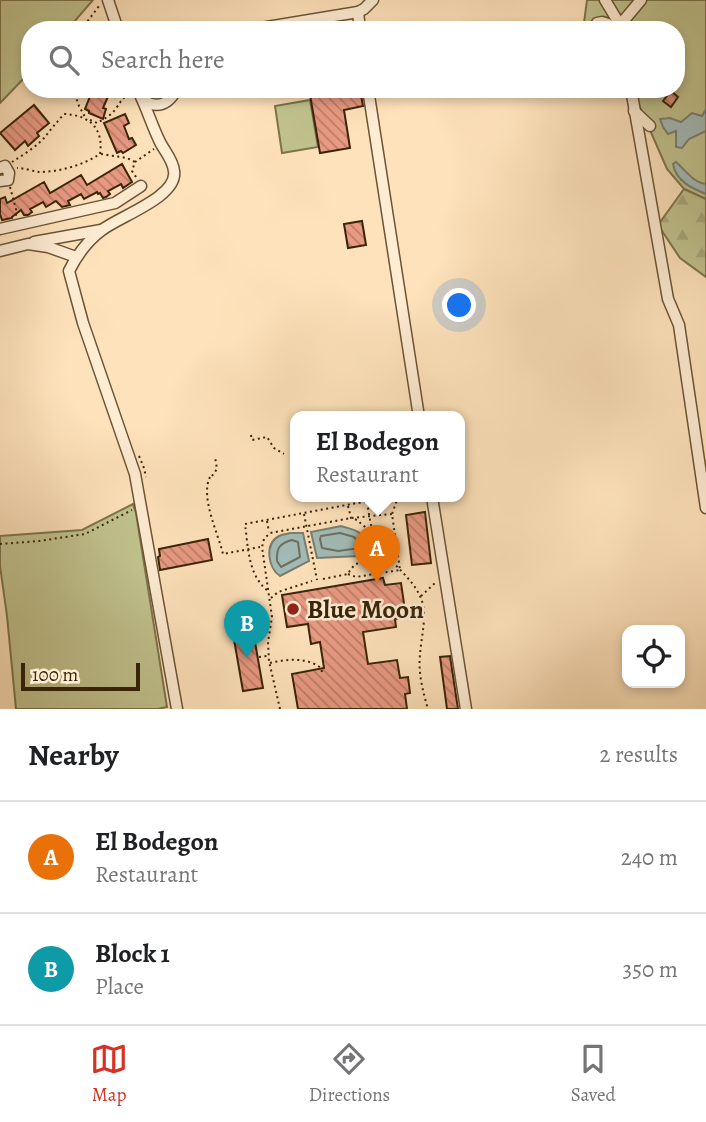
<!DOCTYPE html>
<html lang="en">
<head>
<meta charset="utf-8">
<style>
	body { margin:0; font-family:Alegreya,serif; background:#f6f6f6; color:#202124 }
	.controls { position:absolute; right:21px; bottom:21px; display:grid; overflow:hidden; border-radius:14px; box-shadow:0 4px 10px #0003 }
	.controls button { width:63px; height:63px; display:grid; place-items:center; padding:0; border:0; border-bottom:2px solid #e0e0e0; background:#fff; color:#202124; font:35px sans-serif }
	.scale { position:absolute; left:21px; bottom:18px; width:119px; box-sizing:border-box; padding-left:7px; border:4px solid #3a2408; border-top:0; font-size:19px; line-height:24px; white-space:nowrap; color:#3a2408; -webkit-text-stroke:5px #feecd3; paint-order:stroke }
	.you { position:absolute; left:460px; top:306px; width:24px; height:24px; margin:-18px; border:5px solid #fff; border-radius:50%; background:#1a73e8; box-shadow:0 0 0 10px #1a73e833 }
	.badge { display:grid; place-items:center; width:46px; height:46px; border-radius:50%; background:#d93025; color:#fff; font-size:23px; font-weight:700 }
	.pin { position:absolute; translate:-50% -58px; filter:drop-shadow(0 2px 4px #0008) }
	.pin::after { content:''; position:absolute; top:37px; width:24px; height:21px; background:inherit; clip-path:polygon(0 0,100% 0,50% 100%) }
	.popup { position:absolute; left:290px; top:411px; width:175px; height:91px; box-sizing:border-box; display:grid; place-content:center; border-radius:14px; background:#fff; filter:drop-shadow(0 2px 5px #0005); font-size:23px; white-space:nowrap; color:#757577 }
	.popup b { font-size:26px; color:#202124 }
	.popup::after { content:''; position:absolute; left:50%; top:100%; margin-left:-14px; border:14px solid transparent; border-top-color:#fff }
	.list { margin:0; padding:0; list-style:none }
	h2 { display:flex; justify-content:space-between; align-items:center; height:91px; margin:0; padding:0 28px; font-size:30px }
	h2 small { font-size:23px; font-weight:400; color:#757577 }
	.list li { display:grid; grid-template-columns:46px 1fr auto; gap:21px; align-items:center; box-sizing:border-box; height:112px; padding:0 28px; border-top:2px solid #e0e0e0 }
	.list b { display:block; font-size:26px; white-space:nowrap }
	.list p { margin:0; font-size:23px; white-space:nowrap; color:#757577 }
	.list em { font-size:23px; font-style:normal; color:#757577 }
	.icon { flex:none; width:38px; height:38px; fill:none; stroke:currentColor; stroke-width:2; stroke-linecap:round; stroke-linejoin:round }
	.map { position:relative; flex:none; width:706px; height:709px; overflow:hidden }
	.search { position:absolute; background:#fff; box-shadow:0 4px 10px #0003; left:21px; right:21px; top:21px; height:77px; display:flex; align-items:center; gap:18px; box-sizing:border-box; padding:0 24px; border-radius:28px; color:#757577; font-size:26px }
	.sheet { height:315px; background:#fff }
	nav { display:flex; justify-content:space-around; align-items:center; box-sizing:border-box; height:98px; border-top:2px solid #e0e0e0; background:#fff; font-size:19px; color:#757577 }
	nav a { display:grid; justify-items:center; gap:4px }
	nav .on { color:#d93025 }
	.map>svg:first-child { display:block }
	.green { fill:#c1c38f; stroke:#7e744c; stroke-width:2 }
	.forest { fill:url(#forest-firs); stroke:#7e744c; stroke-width:2 }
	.water { fill:#a3bcb9; stroke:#797f72; stroke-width:2 }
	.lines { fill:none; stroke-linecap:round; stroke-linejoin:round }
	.shore { stroke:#6e7060; stroke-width:2 }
	.building { fill:url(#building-back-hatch); stroke:#3a2408; stroke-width:2 }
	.minor-casing { stroke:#6b5435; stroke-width:13 }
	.path { stroke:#3a2408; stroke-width:2; stroke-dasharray:2 3.5; stroke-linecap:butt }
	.minor { stroke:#feecd3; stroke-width:10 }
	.poi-dot { fill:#8f2418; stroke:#feecd3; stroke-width:2.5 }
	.labels { text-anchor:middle; stroke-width:5; stroke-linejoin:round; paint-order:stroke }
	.poi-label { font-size:26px; font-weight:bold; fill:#3a2408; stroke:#feecd3; text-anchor:start }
</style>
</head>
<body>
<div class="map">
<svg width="706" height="709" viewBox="0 0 706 709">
	<defs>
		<pattern id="forest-firs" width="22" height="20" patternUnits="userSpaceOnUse" patternTransform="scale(1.75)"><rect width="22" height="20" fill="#c1c38f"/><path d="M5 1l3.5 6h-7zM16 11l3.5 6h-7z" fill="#a7a77a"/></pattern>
		<pattern id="building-back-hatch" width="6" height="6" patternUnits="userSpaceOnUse" patternTransform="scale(1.75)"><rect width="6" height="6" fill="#e99a83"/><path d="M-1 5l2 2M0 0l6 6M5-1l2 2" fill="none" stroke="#be7d69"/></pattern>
	</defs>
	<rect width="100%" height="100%" fill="#fee2bb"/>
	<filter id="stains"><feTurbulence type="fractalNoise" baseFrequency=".00286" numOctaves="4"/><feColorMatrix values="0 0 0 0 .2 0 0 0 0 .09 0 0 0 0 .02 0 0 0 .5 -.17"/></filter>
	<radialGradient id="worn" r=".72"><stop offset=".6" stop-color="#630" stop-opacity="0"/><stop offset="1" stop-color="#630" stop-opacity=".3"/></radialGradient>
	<!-- green -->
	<g class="green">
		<path d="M0,0H93L67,30H30V72L0,103Z"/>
		<path d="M587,0H706V199L684,189L667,169L632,89H676V30H583Z"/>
		<path d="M310,100L318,147L282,153L275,106Z"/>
		<path d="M133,504L136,513L167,707L158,709H16L7,616L0,566V536L82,530Z"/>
	</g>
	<!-- forest -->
	<path class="forest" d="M684,189L706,199V277L680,258L658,225Z"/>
	<!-- water -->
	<g class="water">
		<path d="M706,109V131L689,139L682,148L676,147V131L668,134L663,127L660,119L670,118L681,122L692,113L702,116Z"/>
		<path d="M676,162C685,170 694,183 706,184V194C691,188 676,181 673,164Z"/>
		<path d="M341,526C356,530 370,533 367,552L360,556L317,558L311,532Z"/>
		<path d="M291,533H303L309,561L280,576C268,568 264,544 279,536C283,534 287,534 291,533Z"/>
	</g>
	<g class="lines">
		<!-- shore -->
		<g class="shore">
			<path d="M340,533L354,537L360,544V548L338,551L322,548L320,539L321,536Z"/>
			<path d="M292,540L298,542L300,557L281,567L277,561C276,548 280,543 292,540Z"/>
		</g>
	</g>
	<!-- building -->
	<g class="building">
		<path d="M93,89H118L115,97L109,94L103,108L106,109L103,119L89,113V111L85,109Z"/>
		<path d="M309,89H360L363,106L344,110L350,148L320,153Z"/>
		<path d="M671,91L678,97L671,107L663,101Z"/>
		<path d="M34,105L49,123L37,133L39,136L28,146L25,141L15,150L0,133Z"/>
		<path d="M125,114L129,123L124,126L129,139L132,138L136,145L123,153L121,151L117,153L104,123Z"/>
		<path d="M122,164L132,182L123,188L121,184L108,191L110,194L106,197L103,198L100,193L98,194L97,192L84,199L81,194L68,201L70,205L62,207L56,201L46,207L43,202L30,209L32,212L28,215H24L21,210L12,217V218L2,220L0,214V199L5,197L7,203L44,182L50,193L81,175L87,185Z"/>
		<path d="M362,221L366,245L348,248L344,224Z"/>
		<path d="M425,512L431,563L412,565L406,515Z"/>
		<path d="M208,539L212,560L160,570L158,557L160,556L159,549Z"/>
		<path d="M383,578L385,585L401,583L406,617L395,619L396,627L363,632L368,664L397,660L400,678L408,677L410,693L405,694L407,709H298L292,674L324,668L320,642L311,644L308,624L287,627L282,595Z"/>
		<path d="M252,625L263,688L243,691L232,628Z"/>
		<path d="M450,656L458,709H447L440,657Z"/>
	</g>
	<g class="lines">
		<!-- minor casing -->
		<g class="minor-casing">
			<g id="minor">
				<path d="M108,0L118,30"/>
				<path d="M605,0L620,25"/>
				<path d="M358,12L360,30"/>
				<path d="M611,29L620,25L641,0"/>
				<path d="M249,30L358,12L364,9L373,0"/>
				<path d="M593,30L597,23L602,22L608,24L611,30"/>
				<path d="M138,89C145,110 168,110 176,89"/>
				<path d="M368,89L419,417"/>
				<path d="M631,89L668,299L679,325L706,508"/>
				<path d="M141,97C148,112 153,128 160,142C165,152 173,160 174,171C178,197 120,216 102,230C87,241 77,255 69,271L83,323L135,474L177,709"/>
				<path d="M634,111L650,126"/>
				<path d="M0,168L5,166L9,173L8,180L0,181"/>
				<path d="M0,229L115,203L141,186"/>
				<path d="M34,242L101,230"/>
				<path d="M0,251L28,244L48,247L76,257"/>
				<path d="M432,497L466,709"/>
			</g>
		</g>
		<!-- path -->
		<g class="path">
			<path d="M81,30L99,6"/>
			<path d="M73,89L79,106L85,117"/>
			<path d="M90,120L97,123C104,119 112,115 117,107C122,100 122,98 130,94"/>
			<path d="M101,154L127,158L135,162"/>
			<path d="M12,162C23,155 36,147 45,137C51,129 57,122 64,114C89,115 104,128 100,154C83,165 60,172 39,172C32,171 24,168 17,168"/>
			<path d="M136,177L132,171L135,162L154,149"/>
			<path d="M10,187L16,209V216"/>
			<path d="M251,435L252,440L267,437L274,448L284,454"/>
			<path d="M139,456L144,468L146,477"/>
			<path d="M212,476L217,469L215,457"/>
			<path d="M210,477C200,497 218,533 223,554L260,547"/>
			<path d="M366,497C369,511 370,528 376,540C387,562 414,577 422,601C427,619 421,637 420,655C418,673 423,692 428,709"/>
			<path d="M348,506L351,518L357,520L373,534"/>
			<path d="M304,514L317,580"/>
			<path d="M267,521L269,532"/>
			<path d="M0,544L39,541L85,534L132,510"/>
			<path d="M348,574L356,577L400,570L392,514L397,500"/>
			<path d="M323,579L348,574C354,560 372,558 385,554"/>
			<path d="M267,590C248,575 248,546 245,524L357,503L398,499"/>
			<path d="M421,596L435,583"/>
			<path d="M271,598L278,592L312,581"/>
			<path d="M259,657L267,656"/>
			<path d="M270,663C287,659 307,657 321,668L322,672"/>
			<path d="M280,709L269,661L268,642L272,617L262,547L264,539L270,533L351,518L392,514"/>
		</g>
		<!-- minor -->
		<use href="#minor" class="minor"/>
	</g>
	<!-- markers -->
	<circle class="poi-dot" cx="293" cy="609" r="7"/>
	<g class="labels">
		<!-- poi labels -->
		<g class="poi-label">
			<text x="307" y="618">Blue Moon</text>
		</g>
	</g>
	<rect width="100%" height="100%" filter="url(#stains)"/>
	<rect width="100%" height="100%" fill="url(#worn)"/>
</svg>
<div class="controls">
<button><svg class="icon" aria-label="locate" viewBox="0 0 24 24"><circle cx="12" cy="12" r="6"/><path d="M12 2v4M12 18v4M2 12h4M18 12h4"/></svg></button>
</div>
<div class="scale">100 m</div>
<div class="you"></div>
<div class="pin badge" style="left:377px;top:583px;background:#e8710a">A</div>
<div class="popup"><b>El Bodegon</b>Restaurant</div>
<div class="pin badge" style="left:247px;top:658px;background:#0f9aa8">B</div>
<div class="search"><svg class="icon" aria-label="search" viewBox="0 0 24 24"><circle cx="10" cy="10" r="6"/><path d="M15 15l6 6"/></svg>Search here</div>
</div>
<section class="sheet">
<h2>Nearby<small>2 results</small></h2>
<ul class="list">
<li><span class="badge" style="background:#e8710a">A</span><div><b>El Bodegon</b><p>Restaurant</p></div><em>240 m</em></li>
<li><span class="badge" style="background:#0f9aa8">B</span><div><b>Block 1</b><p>Place</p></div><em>350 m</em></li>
</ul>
</section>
<nav>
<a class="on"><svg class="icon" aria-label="map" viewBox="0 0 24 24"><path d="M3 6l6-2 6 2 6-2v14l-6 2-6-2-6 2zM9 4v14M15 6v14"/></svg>Map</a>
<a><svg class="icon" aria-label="directions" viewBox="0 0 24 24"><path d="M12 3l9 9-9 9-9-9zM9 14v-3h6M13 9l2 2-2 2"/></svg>Directions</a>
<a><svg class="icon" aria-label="saved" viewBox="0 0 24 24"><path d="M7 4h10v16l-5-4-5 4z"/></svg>Saved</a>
</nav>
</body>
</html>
